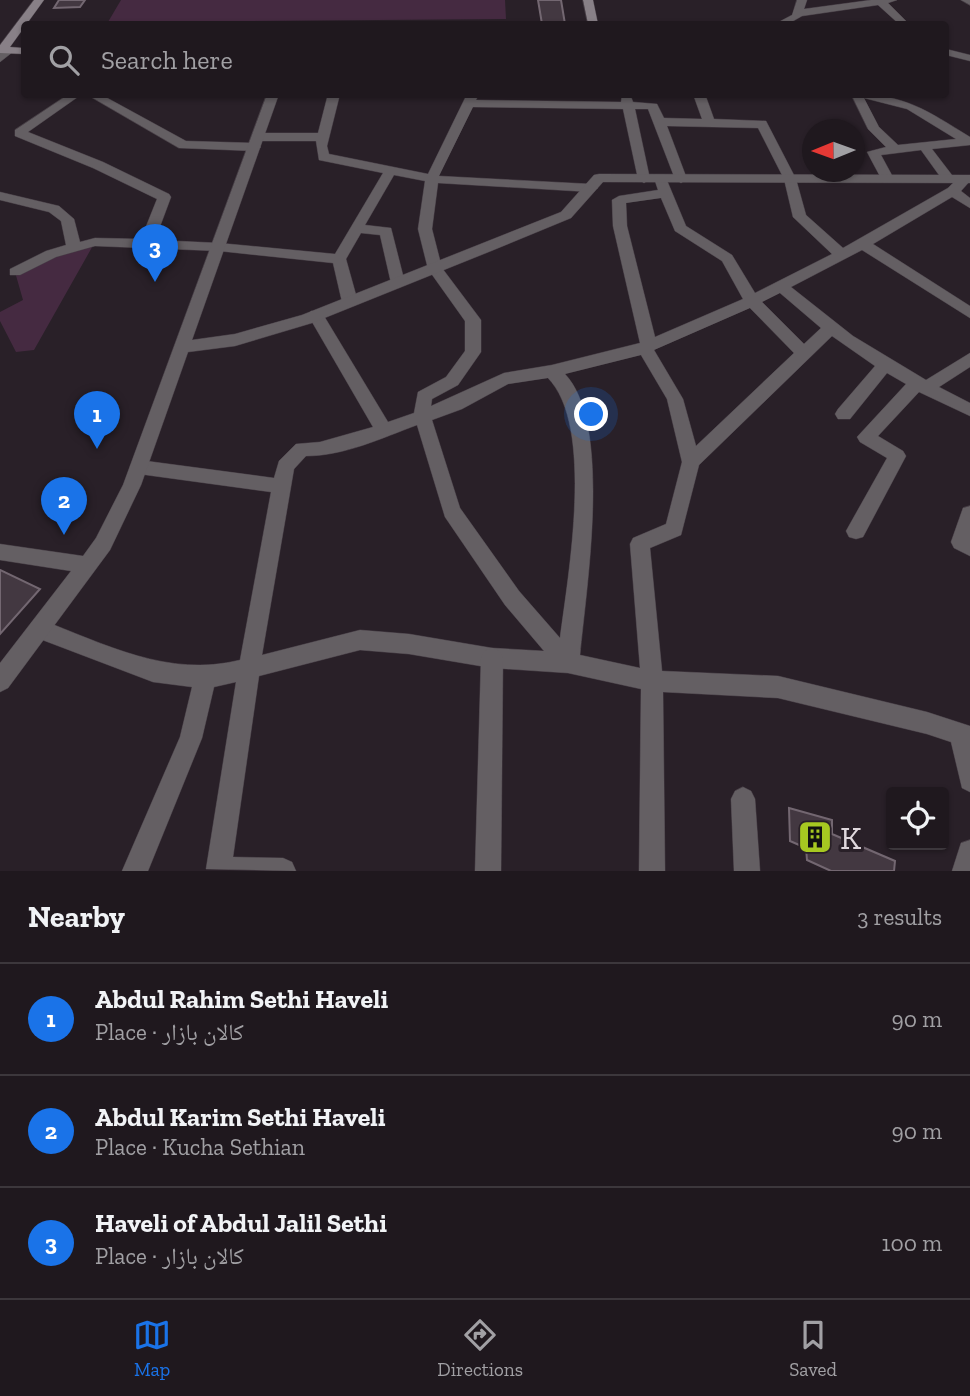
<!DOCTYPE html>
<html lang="en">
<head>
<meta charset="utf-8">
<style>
	body { margin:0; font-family:"Zilla Slab","Noto Naskh Arabic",serif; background:#272127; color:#f1f3f6 }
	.controls { position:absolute; right:21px; bottom:21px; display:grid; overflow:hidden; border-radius:7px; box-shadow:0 2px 5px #0004 }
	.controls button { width:63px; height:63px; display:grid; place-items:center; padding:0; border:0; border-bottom:2px solid #3c373c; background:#1f181e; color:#f1f3f6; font:35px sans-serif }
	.compass { position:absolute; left:802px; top:119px; width:63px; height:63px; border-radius:50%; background:#1f181e; box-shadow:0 2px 5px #0004; rotate:269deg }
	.you { position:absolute; left:592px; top:415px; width:24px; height:24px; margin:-18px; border:5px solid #fff; border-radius:50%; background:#1a73e8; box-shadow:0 0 0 10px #1a73e833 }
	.badge { display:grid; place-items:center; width:46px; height:46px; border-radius:50%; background:#1a73e8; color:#fff; font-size:23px; font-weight:700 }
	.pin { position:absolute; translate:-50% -58px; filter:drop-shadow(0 2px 4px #0008) }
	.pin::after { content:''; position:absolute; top:37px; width:24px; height:21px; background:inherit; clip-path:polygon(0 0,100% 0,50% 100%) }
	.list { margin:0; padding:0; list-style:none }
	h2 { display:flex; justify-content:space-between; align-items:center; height:91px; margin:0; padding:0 28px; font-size:30px }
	h2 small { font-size:23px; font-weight:400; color:#a1a0a4 }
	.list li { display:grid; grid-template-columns:46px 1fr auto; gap:21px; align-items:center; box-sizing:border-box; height:112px; padding:0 28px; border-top:2px solid #3c373c }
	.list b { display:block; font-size:26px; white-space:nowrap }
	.list p { margin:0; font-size:23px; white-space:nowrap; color:#a1a0a4 }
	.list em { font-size:23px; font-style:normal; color:#a1a0a4 }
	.icon { flex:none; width:38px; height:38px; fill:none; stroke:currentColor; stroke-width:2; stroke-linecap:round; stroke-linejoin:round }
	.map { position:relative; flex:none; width:970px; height:871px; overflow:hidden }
	.search { position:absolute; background:#1f181e; box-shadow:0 2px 5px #0004; left:21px; right:21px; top:21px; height:77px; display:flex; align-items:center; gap:18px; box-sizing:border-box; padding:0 24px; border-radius:7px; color:#a1a0a4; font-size:26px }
	.sheet { height:427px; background:#1f181e }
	nav { display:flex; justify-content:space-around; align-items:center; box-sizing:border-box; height:98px; border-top:2px solid #3c373c; background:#1f181e; font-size:19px; color:#a1a0a4 }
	nav a { display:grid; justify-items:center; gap:4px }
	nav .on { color:#1a73e8 }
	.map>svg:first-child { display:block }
	.green { fill:#452a41 }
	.building { fill:#433841; stroke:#736771; stroke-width:2 }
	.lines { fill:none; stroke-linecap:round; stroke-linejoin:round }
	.lane-casing { stroke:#463d45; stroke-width:1 }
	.street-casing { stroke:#463d45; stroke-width:1 }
	.secondary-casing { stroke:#463d45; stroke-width:1 }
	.lane { fill:#645f63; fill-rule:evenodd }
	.street { fill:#645f63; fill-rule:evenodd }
	.secondary { fill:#888087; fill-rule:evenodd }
	.labels { text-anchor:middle; stroke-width:6; stroke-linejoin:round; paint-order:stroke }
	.near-poi-label { font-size:33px; fill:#dfd8dd; stroke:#292028; text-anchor:start }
</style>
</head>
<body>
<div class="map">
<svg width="970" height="871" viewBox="0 0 970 871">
	<rect width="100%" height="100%" fill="#292028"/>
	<!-- green -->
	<g class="green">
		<path d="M121,0H505L506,19L108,22Z"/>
		<path d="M95,242L34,350L16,352L0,321V312L23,300L15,272Z"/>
	</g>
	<!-- building -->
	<g class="building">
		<path d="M59,0H85L80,7L54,8Z"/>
		<path d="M538,0H561L565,24H542Z"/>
		<path d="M0,570L40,589L0,634Z"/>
		<path d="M789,808L832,820V834L895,861L894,871H831L807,860L806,848L790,841Z"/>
	</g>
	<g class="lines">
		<!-- lane casing -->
		<g class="lane-casing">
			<g id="lane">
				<path d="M797,0H807L804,9L871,0H897L888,3L909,24H899L878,5L802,16L788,24H775L792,15Z"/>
				<path d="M961,0H970V5Z"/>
				<path d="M5,49L14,51L0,62V53Z"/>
				<path d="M946,49L970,55V61L946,55Z"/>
				<path d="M69,94H82L28,132L103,162L169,194L171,197L155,240L219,243L335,254L383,173L319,160L316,141H258L252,137L258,133H318L328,94H340L327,146L329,154L428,174L467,94H479L476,100L621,102L622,95L630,94L633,102L657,104L664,118L702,119L693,94H705L714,119L766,121L796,179L806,215L843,248L948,188L960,176H970V181L961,191L970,198V208L952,197L873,244L970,306V318L862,250L791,287L853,336L926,380L970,353V367L939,387L970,403V416L919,392L878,436L903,451L906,456L863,537L856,539L849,537L846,531L887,458L860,442L857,437L906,384L887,373L850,419H838L835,414L838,409L875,366L832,336L699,465L681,535L650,548L662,671L778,676L927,712L970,726V792L962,788L951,742L927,734L778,698L663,692L665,871H639L641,689L568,673L492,668L409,654L360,650L259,676L233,857L283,858L292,862L296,871L206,869L236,682L214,687L202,738L148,871H122L180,737L192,687L153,682L32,636L29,629L32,622L39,619C105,644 168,678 240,660L271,492L139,474L133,472L130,467L133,462L139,460L274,478L279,461L296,444L320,442L373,427L308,315L311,311H321L388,422L414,413L418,392L446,377L465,351V321L428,269L418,229L425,181L394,175L365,225L391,228L405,283L398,288L391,283L380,235L361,233L346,259L358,302L350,307L342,302L333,263L219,251L95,246L56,257L20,275H10V269L46,251L66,245L61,221L49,212L0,200V192L59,206L74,219L80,242L95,238L141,239L157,199L93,168L15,136V130ZM473,107L623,109L638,179L644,183L650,179L635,109H648L675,179L681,183L687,179L667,126L758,128L784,179L793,217L832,254L755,293L732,255L686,226L666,178L665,175H655L654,178L658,190L619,196L612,200L613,226L640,343L552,365L504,373L431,406L432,399L458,385L481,352V320L442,268L432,229L438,183L591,192L598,188L591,184L439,176ZM661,198L675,231L722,261L743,299L655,337L627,226L626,203ZM780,293L821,328L804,344L762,302ZM750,308L794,353L696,446L683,399L654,350ZM641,355L667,399L682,462L666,524L633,538L630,544L640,668L580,655C586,589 613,424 565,374ZM548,378C595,426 568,575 560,638L519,591L460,508L432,420L462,409L508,384ZM417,425L445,517L505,605L544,651L492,648L409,634L360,630L262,655L294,469L306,456C344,456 382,438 417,425Z"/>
				<path d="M86,94H100L186,141L255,143L261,147L255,151L179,148Z"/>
				<path d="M851,94C905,94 926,110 970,137V145L932,149L955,179L954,182H944L921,150L881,155L894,179L893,182H883L867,152L886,147L868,129ZM864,98L907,109L956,139L898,145L879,127Z"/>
				<path d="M970,506V556L954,548L951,542L963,508Z"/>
				<path d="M743,787L751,791L755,799L760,871H734L731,799L735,791Z"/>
				<path d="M970,840V871H952L961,843Z"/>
			</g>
		</g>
		<!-- street casing -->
		<g class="street-casing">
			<g id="street">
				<path d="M267,94H279L192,340L235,334L302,315L561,212L594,175L599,174L970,175V183L603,182L571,218L491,251L312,323L235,346L188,352L141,485L110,550L8,688L0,692V663L71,571L0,560V544L83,556L96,538L123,485Z"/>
				<path d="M492,648L500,651L503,658L501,871H475L481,658L484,651Z"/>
			</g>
		</g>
		<!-- secondary casing -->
		<g class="secondary-casing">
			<g id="secondary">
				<path d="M34,0H44L10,47L24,48V54L0,53V45Z"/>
				<path d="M583,0H593L598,24H588Z"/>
			</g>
		</g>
		<!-- lane -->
		<use href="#lane" class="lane"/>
		<!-- street -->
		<use href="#street" class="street"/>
		<!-- secondary -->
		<use href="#secondary" class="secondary"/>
	</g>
	<!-- icons -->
	<defs>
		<g id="building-square" transform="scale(1.75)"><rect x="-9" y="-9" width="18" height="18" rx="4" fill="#a6c821" stroke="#292028"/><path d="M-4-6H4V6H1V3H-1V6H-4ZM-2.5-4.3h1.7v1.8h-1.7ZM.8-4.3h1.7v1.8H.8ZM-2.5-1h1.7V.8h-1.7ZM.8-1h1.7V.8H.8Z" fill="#111"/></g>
	</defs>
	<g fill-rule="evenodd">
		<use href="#building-square" x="815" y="837"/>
	</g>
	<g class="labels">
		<!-- near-poi labels -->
		<g class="near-poi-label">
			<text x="840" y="849">K</text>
		</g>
	</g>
</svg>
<div class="controls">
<button><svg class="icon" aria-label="locate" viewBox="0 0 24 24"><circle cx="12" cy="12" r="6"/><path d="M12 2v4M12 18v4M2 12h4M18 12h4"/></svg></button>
</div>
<svg class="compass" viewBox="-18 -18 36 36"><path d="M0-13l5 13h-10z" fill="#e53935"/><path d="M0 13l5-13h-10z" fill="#a1a0a4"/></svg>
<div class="you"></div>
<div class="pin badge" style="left:97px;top:449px">1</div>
<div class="pin badge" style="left:64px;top:535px">2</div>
<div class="pin badge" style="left:155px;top:282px">3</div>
<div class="search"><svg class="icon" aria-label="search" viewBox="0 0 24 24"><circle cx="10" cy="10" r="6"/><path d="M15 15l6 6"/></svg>Search here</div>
</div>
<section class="sheet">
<h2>Nearby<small>3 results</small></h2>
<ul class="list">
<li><span class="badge">1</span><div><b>Abdul Rahim Sethi Haveli</b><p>Place · کالان بازار</p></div><em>90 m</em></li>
<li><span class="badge">2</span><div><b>Abdul Karim Sethi Haveli</b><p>Place · Kucha Sethian</p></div><em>90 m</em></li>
<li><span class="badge">3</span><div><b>Haveli of Abdul Jalil Sethi</b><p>Place · کالان بازار</p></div><em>100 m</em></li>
</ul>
</section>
<nav>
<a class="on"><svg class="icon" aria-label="map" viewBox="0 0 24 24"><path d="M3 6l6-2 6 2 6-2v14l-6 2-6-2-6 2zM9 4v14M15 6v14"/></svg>Map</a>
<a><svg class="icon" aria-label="directions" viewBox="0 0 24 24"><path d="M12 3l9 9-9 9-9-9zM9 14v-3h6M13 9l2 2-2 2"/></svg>Directions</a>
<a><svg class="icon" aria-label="saved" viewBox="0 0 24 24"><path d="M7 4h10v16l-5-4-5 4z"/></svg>Saved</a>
</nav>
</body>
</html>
